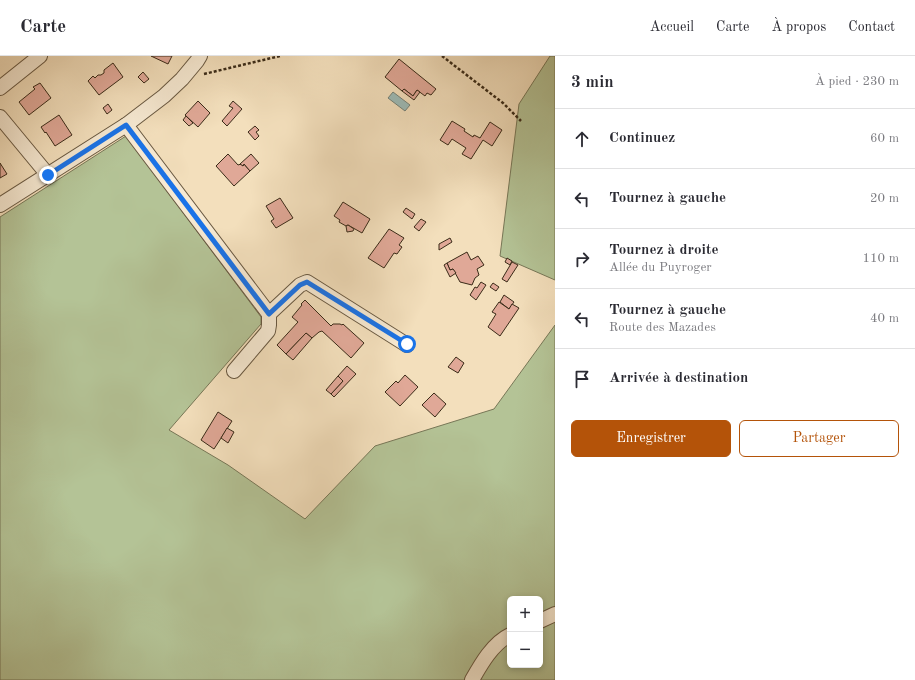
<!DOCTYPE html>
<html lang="fr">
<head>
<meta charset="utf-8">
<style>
	body { margin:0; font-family:"Old Standard TT",serif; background:#f7f7f7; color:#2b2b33 }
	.controls { position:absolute; right:12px; bottom:12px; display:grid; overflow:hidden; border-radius:6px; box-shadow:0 2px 6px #0003 }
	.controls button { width:36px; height:36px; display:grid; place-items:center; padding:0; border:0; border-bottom:1px solid #e1e1e2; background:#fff; color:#2b2b33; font:20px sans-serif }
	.stop { position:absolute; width:12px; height:12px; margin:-9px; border:3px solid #1a73e8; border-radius:50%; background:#fff }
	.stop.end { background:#1a73e8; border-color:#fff; box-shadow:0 1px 4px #0008 }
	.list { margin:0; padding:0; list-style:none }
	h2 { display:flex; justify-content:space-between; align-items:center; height:52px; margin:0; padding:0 16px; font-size:17px }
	h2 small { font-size:13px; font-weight:400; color:#7c7c81 }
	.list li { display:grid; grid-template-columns:26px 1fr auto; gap:12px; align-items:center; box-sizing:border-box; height:60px; padding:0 16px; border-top:1px solid #e1e1e2 }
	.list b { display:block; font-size:15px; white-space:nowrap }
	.list p { margin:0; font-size:13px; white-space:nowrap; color:#7c7c81 }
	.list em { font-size:13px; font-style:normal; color:#7c7c81 }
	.actions { display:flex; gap:8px; padding:12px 16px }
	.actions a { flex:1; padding:9px 0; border:1px solid #b45309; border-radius:6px; text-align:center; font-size:14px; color:#b45309 }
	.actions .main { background:#b45309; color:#fff }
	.icon { flex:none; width:22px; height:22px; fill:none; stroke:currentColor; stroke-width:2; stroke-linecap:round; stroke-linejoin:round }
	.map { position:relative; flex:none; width:555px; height:624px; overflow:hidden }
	header { display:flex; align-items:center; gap:24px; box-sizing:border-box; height:56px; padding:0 20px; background:#fff; border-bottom:1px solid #e1e1e2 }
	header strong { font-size:19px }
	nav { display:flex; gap:22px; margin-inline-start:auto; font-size:14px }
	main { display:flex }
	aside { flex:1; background:#fff }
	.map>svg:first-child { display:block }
	.green { fill:#b4c396; stroke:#777757; fill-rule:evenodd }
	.water { fill:#9dbbb7; stroke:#758177 }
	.building { fill:#e0a897; stroke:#3a2b18 }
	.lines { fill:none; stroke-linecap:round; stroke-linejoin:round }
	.minor-casing { stroke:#685841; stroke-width:16 }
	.path { stroke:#3a2b18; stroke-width:2.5; stroke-dasharray:3 2; stroke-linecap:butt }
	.minor { stroke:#f7ead3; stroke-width:14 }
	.route { stroke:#1a73e8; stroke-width:5 }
</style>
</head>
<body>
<header>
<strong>Carte</strong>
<nav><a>Accueil</a><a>Carte</a><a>À propos</a><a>Contact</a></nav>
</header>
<main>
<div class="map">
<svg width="555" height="624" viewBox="0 0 555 624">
	<rect width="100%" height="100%" fill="#f3dfbc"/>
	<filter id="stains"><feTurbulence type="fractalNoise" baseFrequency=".005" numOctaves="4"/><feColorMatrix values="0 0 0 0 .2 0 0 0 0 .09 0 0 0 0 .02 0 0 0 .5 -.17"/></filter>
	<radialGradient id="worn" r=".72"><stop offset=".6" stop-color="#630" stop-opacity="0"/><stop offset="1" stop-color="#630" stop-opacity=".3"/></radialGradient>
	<!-- green -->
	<g class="green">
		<path d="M550,0H555V224L500,200L519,48Z"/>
		<path d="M126,80L261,261V268L169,374L228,409L305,463L375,390L494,353L555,269V624H0V161ZM510,543H540V609H510Z"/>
	</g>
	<!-- water -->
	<path class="water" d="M393,36L410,49L405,55L388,42Z"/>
	<!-- building -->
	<g class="building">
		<path d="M151,0H172L168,8Z"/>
		<path d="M399,3L436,33L431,39L427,37L425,40L417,34L413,40L404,33L402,35L385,21Z"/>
		<path d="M113,7L123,21L99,39L88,25L93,20L95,22L98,19H101L104,17V14Z"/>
		<path d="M143,16L149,23L144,27L138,21Z"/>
		<path d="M40,27L51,42L29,59L19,46L35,33L33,31Z"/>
		<path d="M404,33L413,40L417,34L420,36L414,44L402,35Z"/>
		<path d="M198,45L210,57L198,71L185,59Z"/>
		<path d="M233,45L242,53L227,70L222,65L233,52L229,50Z"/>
		<path d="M108,48L112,54L107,58L103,52Z"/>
		<path d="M59,59L72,79L55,90L46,76L45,77L41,71Z"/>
		<path d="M186,60L193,67L189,70L183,64Z"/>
		<path d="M452,65L465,73L464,75L473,81L474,79L480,82L490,66L502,74L492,90L483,84L471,103L462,98L466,92L452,83L448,89L440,84Z"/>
		<path d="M255,70L259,74L256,76L259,80L255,84L248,76Z"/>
		<path d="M228,98L238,109L241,108L243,110L244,108L250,115L234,130L216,110Z"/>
		<path d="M251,98L259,107L250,115L244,108L243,110L240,108Z"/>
		<path d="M0,107L7,118L0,122Z"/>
		<path d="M280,142L293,162L276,172L271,165L274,163L266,150Z"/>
		<path d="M343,146L370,163L362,177L348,169L346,170L339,166L340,164L334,160Z"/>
		<path d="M406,152L415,158L412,163L403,156Z"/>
		<path d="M421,163L426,166L419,175L414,171Z"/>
		<path d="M348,169L354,173L353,175L347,176L346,170Z"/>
		<path d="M389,173L404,182L399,189L402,191L397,198L394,197L384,212L368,202Z"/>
		<path d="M450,182L452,186L439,194V188Z"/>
		<path d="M467,196L471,204L478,200L484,209L477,213L479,219L475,222L472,229L460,226L453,213L450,214L447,207Z"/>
		<path d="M507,202L512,205L510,209L505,206Z"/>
		<path d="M512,206L518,209L507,226L502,223Z"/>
		<path d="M447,207L450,214L453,213L456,217L450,221L444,209Z"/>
		<path d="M481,226L486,229L476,244L470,239L475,231L477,232Z"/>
		<path d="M493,227L499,231L496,235L490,231Z"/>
		<path d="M504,239L514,246L509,253L500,246Z"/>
		<path d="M305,244L331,270L333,268H340L342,269L343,268L364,287L351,302L322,275L319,276L312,282L306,277L286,298L277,289L298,266L292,261L302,249L301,248Z"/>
		<path d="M499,246L509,253L512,248L519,252L500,280L488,271L496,258L492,256Z"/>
		<path d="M306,277L312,282L293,304L286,298Z"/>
		<path d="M456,301L464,307L458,317L448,311Z"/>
		<path d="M347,310L356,318L334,341L331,338L343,325L338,320Z"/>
		<path d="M405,319L418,331L400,350L385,336L396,325L398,327Z"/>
		<path d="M338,320L343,325L331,338L326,334Z"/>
		<path d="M434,337L446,348L435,361L422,349Z"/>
		<path d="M218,356L232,365L214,393L201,384Z"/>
		<path d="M227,372L234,376L228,387L221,382Z"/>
	</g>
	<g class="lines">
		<!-- minor casing -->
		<g class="minor-casing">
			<g id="minor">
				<path d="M0,32L40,0"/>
				<path d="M0,61L48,119"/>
				<path d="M126,69L269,258"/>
				<path d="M0,149L126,69L164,40L182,23L197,5L200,0"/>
				<path d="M234,315L268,275L269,269V258L300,229L307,226L407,289"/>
				<path d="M540,565L555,558"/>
				<path d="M472,624C481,608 493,587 510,579"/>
			</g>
		</g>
		<!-- path -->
		<g class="path">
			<path d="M442,0L503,47L521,65"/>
			<path d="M204,18L280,0"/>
		</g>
		<!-- minor -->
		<use href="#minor" class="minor"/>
	</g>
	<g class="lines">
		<!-- route -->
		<path class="route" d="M48,119L126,69L269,258L300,229L307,226L407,288"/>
	</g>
	<rect width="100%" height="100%" filter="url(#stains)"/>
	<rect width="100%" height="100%" fill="url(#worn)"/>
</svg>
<div class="controls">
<button>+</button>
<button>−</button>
</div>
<div class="stop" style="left:407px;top:288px"></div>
<div class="stop end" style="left:48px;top:119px"></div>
</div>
<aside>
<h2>3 min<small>À pied · 230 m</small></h2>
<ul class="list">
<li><svg class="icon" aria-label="ahead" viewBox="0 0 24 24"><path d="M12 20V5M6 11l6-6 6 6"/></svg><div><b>Continuez</b></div><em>60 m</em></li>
<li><svg class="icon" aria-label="left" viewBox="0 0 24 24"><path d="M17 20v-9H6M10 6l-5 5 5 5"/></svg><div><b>Tournez à gauche</b></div><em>20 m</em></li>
<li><svg class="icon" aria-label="right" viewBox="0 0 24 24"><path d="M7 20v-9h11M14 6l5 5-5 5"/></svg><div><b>Tournez à droite</b><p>Allée du Puyroger</p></div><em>110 m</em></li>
<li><svg class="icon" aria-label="left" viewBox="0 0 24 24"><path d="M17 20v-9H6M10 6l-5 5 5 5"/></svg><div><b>Tournez à gauche</b><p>Route des Mazades</p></div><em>40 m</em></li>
<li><svg class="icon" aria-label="arrive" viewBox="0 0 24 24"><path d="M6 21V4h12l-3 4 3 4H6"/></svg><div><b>Arrivée à destination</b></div></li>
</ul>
<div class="actions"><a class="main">Enregistrer</a><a>Partager</a></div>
</aside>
</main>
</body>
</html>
